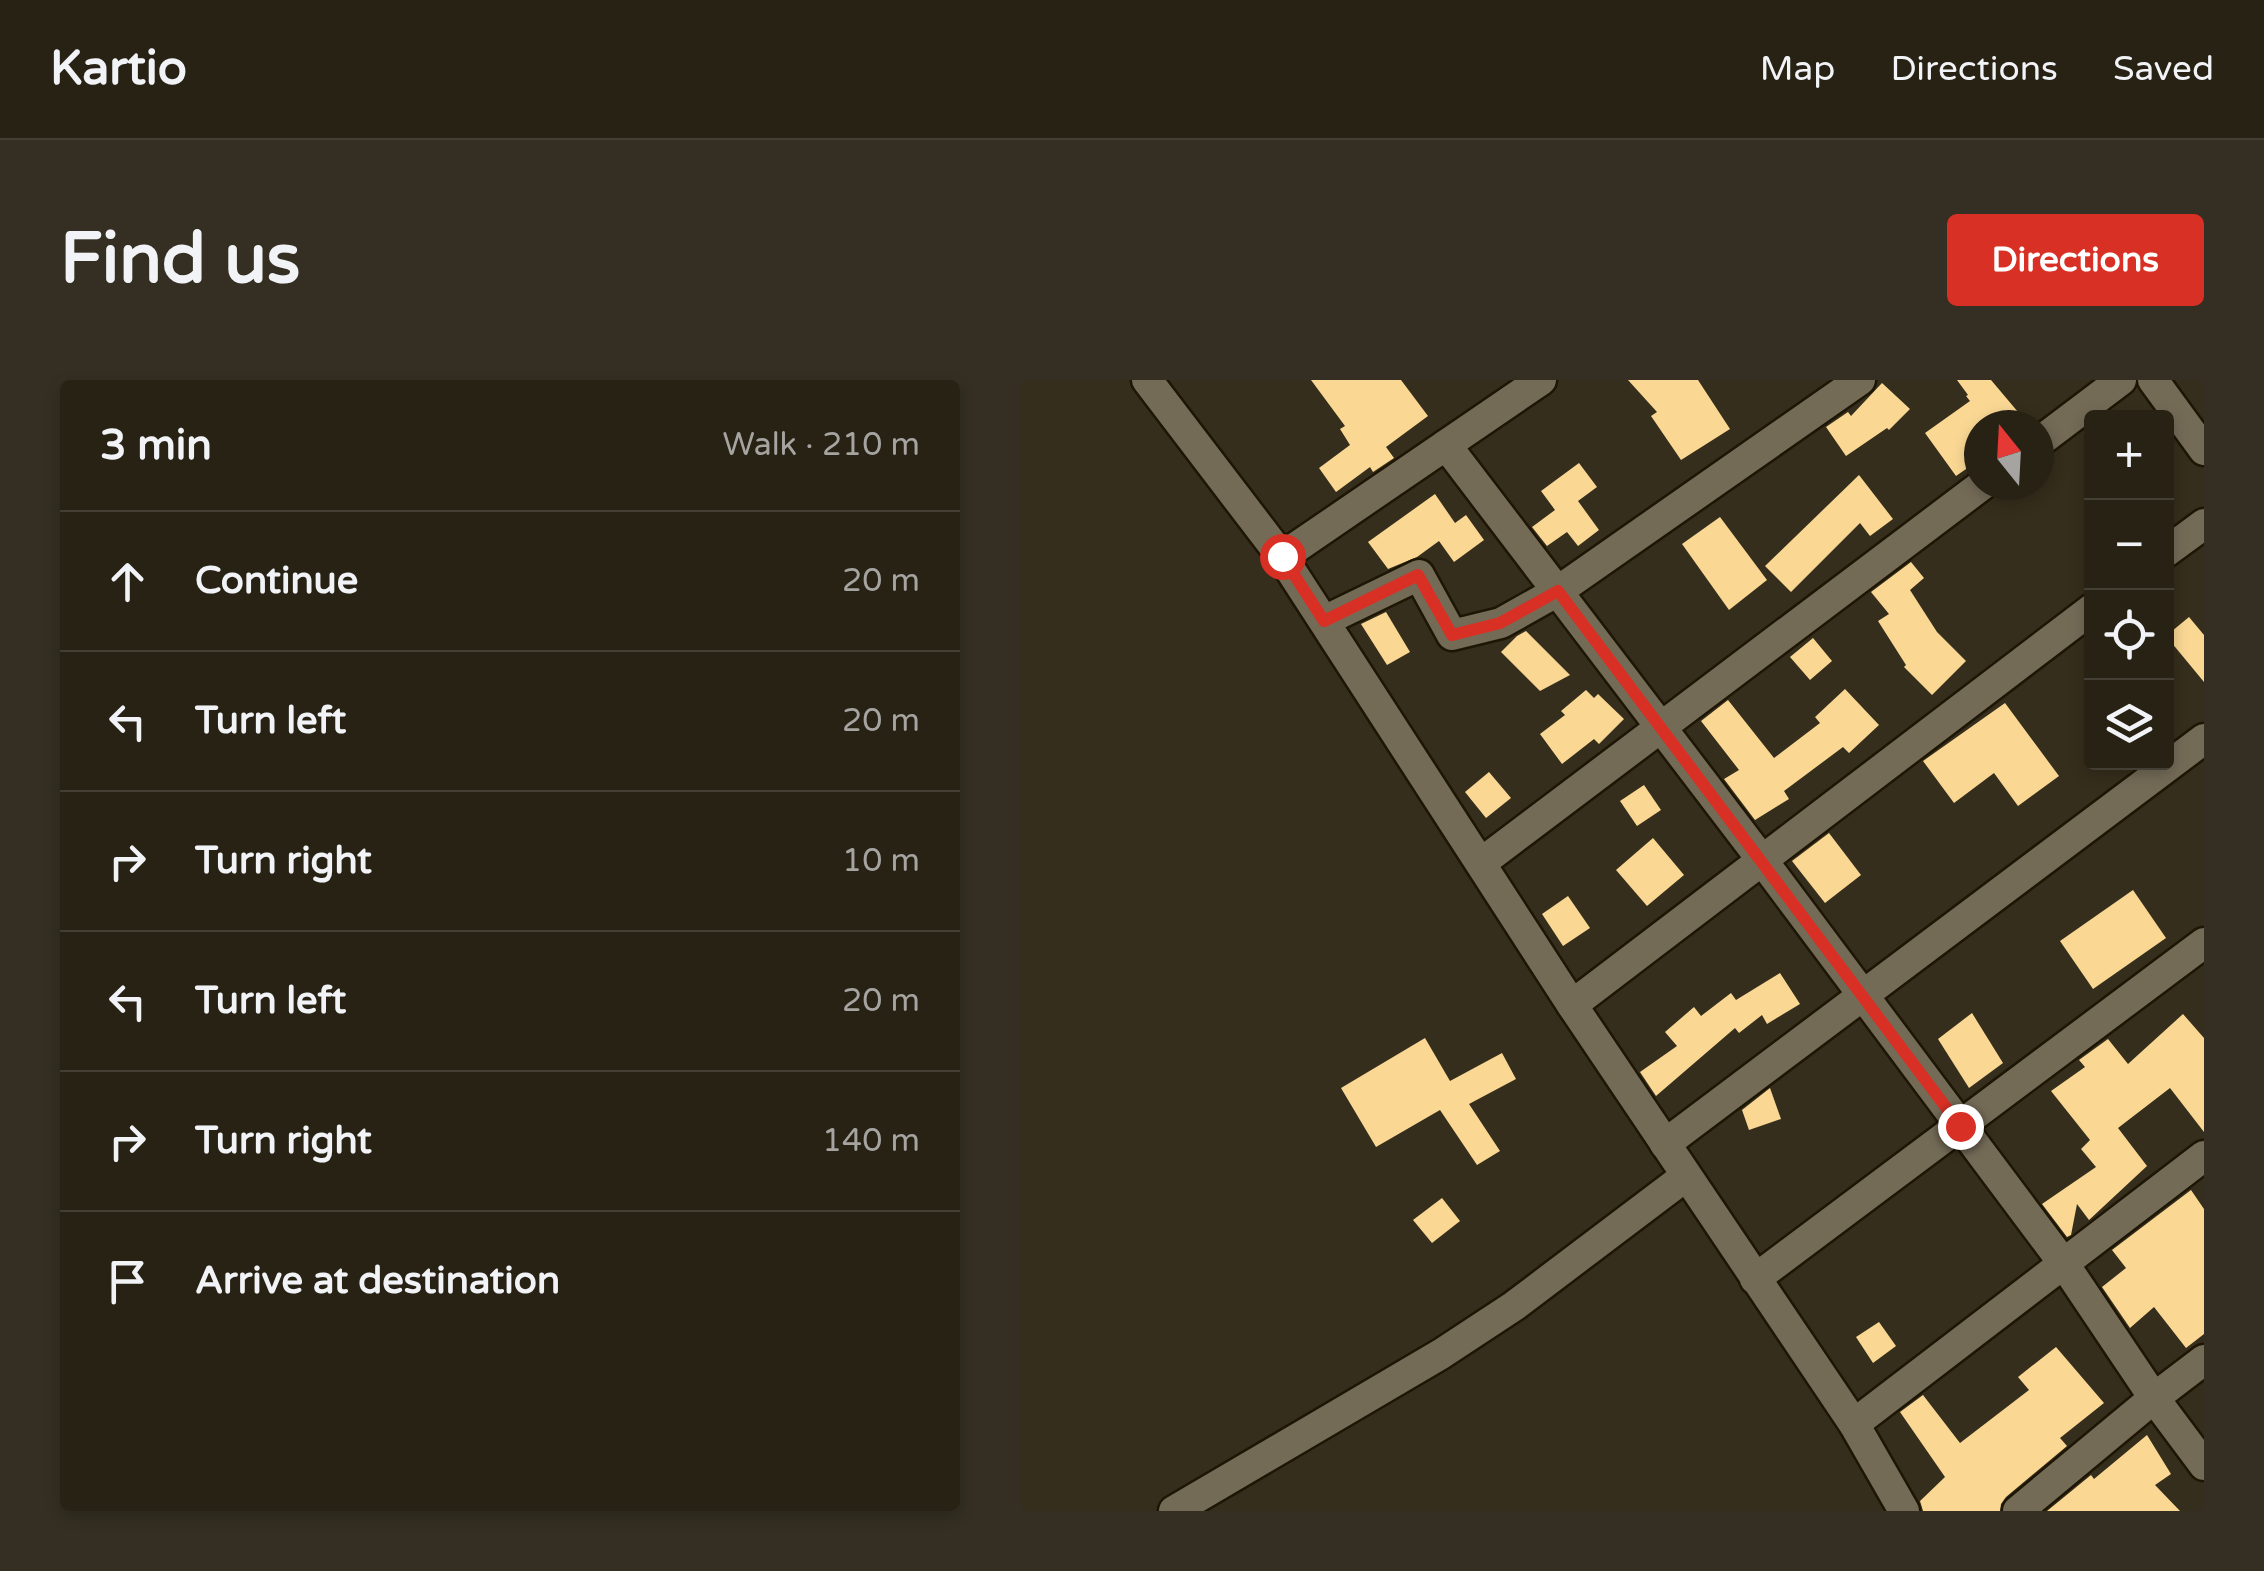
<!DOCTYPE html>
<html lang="en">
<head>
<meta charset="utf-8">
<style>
	body { margin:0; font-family:"Varela Round",sans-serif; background:#342f22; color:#f1f3f6 }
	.controls { position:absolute; right:30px; top:30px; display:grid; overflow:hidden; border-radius:10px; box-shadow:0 5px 15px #0003 }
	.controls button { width:90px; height:90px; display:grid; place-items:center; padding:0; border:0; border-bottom:2px solid #443f34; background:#282215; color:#f1f3f6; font:50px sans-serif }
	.compass { position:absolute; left:944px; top:30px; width:90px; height:90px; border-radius:50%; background:#282215; box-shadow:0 5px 15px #0003; rotate:342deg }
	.stop { position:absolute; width:30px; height:30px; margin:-22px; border:8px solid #d93025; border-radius:50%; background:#fff }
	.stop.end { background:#d93025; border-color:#fff; box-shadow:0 2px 10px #0008 }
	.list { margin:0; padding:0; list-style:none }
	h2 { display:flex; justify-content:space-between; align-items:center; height:130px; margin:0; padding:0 40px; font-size:42px }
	h2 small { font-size:32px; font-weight:400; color:#a5a4a0 }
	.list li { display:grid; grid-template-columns:65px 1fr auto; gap:30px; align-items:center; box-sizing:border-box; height:140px; padding:0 40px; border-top:2px solid #443f34 }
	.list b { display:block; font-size:38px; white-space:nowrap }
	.list em { font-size:32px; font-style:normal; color:#a5a4a0 }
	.icon { flex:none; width:55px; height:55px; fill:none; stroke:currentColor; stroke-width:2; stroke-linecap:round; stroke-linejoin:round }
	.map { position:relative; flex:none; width:1184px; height:1131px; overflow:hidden; border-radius:10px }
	header { display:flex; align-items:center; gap:60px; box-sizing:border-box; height:140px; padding:0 50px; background:#282215; border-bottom:2px solid #443f34 }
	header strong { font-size:48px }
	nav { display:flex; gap:55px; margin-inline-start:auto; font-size:35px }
	.intro { display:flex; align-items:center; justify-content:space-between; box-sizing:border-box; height:240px; padding:0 60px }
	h1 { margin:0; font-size:70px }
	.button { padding:25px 45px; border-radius:10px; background:#d93025; color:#fff; font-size:35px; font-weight:700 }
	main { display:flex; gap:60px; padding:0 60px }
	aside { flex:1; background:#282215; border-radius:10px; box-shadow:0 5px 15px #0003 }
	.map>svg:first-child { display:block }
	.building { fill:#fad894 }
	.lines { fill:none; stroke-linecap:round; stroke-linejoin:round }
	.street-casing { stroke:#1e1605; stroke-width:35 }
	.street { stroke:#746b57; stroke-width:30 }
	.route { stroke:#d93025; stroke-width:12 }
</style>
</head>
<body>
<header>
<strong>Kartio</strong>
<nav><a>Map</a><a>Directions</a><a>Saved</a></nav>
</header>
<div class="intro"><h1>Find us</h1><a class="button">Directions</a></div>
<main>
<aside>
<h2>3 min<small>Walk · 210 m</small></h2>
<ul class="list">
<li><svg class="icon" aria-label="ahead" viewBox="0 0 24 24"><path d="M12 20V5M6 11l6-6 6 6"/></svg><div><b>Continue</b></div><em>20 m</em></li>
<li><svg class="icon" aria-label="left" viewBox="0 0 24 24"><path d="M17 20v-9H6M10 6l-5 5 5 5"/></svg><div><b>Turn left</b></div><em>20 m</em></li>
<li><svg class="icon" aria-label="right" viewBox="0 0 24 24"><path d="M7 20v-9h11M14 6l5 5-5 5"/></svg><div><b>Turn right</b></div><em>10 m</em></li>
<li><svg class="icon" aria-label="left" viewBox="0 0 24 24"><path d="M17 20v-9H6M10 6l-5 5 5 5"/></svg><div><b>Turn left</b></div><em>20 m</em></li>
<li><svg class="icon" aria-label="right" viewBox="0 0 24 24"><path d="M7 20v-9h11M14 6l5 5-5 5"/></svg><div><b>Turn right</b></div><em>140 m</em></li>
<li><svg class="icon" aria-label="arrive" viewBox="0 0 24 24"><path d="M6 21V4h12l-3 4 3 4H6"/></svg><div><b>Arrive at destination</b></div></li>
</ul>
</aside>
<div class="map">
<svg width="1184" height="1131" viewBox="0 0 1184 1131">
	<rect width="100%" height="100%" fill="#362e1c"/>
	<!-- building -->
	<g class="building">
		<path d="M291,0H381L408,36L366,67L374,78L353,92L350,87L316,112L299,88L330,65L320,49L325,46Z"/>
		<path d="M608,0H678L710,49L661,80L631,36L637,32Z"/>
		<path d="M937,0H971L1009,45H959V80L936,96L905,53L950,21L946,16L948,15Z"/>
		<path d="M862,3L890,29L869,50L867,48L826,76L806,47L828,32L831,36Z"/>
		<path d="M559,83L577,107L558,121L579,150L558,166L547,152L527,166L512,147L535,130L521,111Z"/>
		<path d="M839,95L873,139L850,156L840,143L771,212L745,186Z"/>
		<path d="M415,114L435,143L446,135L464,160L434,182L419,161L397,177L368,189L348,162Z"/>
		<path d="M700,137L747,200L709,230L662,164Z"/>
		<path d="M891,182L904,198L890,210L917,252L946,281L912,315L884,287L886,285L858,241L869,234L851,212Z"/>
		<path d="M366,232L390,272L367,285L341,244Z"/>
		<path d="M1169,237L1184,255V302L1146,256Z"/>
		<path d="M506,251L550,295L520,311L481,272L497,256Z"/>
		<path d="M793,258L812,281L790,300L770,277Z"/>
		<path d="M825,309L859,345L829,373L823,367L764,411L769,419L735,440L704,399L719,390L681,341L708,320L754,378L800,343L795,337Z"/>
		<path d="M566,310L574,318L578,314L604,339L579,364L574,359L542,384L520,354L545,335L541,331Z"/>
		<path d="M985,323L1039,396L998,426L974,393L934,423L903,381Z"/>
		<path d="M469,392L491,418L466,438L445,412Z"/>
		<path d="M624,405L641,430L617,446L600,421Z"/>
		<path d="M809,453L841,495L805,523L772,481Z"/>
		<path d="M633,458L664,495L627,526L596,490Z"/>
		<path d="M1113,510L1146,558L1073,609L1040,561Z"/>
		<path d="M548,516L570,548L543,566L522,534Z"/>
		<path d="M760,593L780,624L747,644L742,635L719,653L715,648L636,716L620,692L657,666L645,652L674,627L681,636L711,613L716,620Z"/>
		<path d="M952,633L983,683L949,708L918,659Z"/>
		<path d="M1163,634L1184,658V752L1150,708L1098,748L1127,786L1069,840L1057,824L1051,855L1047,857L1022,824L1076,787L1061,769L1070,760L1031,711L1065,687L1059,680L1088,659L1108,684Z"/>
		<path d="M405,658L430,701L482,673L496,699L449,724L480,771L457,785L420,730L356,767L321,708Z"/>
		<path d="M750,708L761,739L729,750L722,730Z"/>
		<path d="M1171,810L1184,829V954L1166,968L1134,927L1110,948L1082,907L1106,888L1092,870Z"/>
		<path d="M422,818L440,841L412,863L393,840Z"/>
		<path d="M859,942L876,966L853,983L836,957Z"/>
		<path d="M1036,967L1084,1023L1040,1058L1047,1066L986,1117L981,1124L980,1131H903L900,1121L925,1097L880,1032L903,1015L940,1063L1009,1010L998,997Z"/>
		<path d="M1127,1055L1151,1094L1135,1105L1160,1131H1027L1071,1095L1074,1099Z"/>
	</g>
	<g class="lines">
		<!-- street casing -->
		<g class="street-casing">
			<g id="street">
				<path d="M127,0L262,177L552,625L834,1044L884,1131"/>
				<path d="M1133,0L1184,70"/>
				<path d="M1019,62L1101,0"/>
				<path d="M426,65L742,480L1044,884L1134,1018L1184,1085"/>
				<path d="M1146,172L1184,144"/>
				<path d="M262,177L521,0"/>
				<path d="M304,241L399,195L432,255L481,243L538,211L840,0"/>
				<path d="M461,483L962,105"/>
				<path d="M552,625L1072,229"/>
				<path d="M645,764L1184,359"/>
				<path d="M735,899L1184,563"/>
				<path d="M834,1044L1184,776"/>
				<path d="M154,1131L421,974L494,926L666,796"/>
				<path d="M998,1131L1134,1018L1184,980"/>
			</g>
		</g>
		<!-- street -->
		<use href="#street" class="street"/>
	</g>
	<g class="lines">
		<!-- route -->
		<path class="route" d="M262,176L304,241L398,195L432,255L480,243L538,211L940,746"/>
	</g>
</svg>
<div class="controls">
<button>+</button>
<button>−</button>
<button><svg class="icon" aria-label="locate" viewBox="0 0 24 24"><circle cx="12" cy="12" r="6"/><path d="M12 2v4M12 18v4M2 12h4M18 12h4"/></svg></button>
<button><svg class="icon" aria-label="layers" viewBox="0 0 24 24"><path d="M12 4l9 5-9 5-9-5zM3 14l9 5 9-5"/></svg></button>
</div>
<svg class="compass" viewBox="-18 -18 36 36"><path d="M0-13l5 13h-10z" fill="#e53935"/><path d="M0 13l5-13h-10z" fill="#a5a4a0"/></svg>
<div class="stop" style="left:262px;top:176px"></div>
<div class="stop end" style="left:940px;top:746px"></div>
</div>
</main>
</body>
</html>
